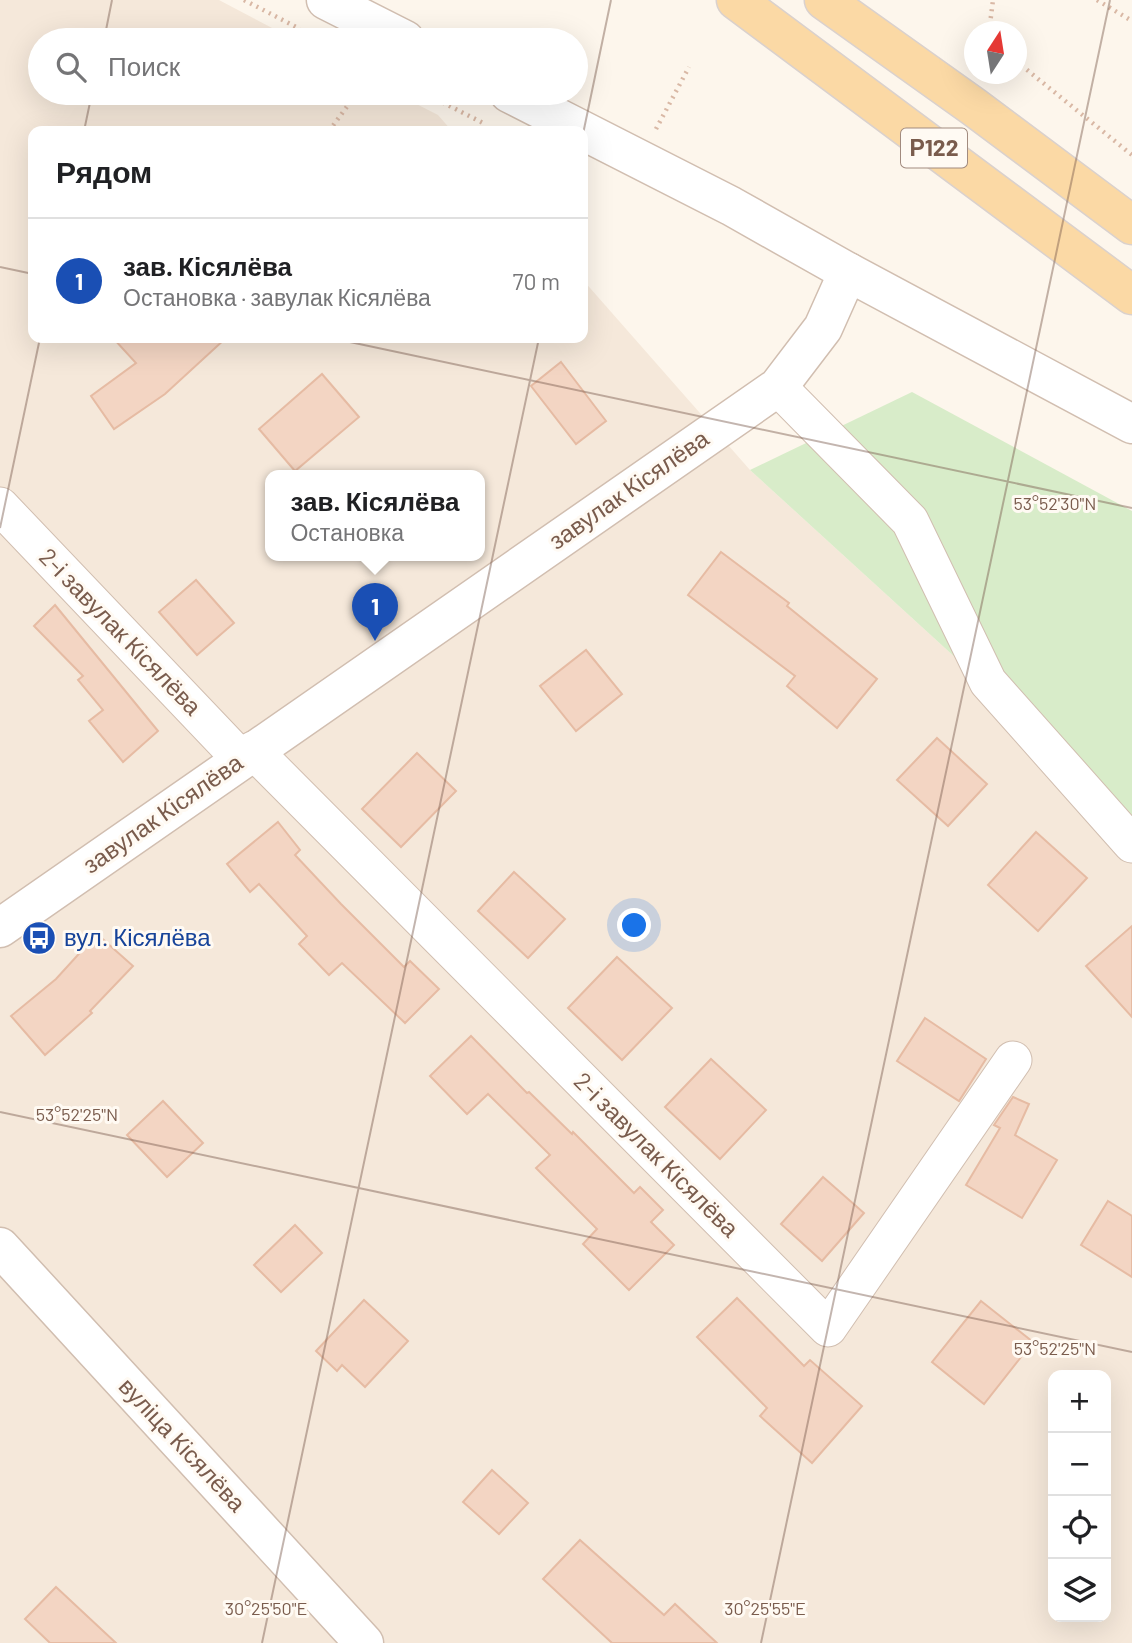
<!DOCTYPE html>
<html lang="ru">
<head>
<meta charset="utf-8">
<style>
	body { margin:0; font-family:Barlow,sans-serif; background:#f6f6f6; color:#202124 }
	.controls { position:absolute; right:21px; bottom:21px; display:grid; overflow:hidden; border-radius:14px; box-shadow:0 7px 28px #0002 }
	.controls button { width:63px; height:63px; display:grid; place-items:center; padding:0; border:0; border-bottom:2px solid #e0e0e0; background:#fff; color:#202124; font:35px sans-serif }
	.compass { position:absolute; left:964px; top:21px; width:63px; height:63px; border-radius:50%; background:#fff; box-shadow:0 7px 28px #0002; rotate:12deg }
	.you { position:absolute; left:635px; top:926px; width:24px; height:24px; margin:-18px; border:5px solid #fff; border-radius:50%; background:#1a73e8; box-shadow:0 0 0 10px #1a73e833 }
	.badge { display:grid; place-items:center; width:46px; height:46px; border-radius:50%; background:#2563eb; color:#fff; font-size:23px; font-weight:700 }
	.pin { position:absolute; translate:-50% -58px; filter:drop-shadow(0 2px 4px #0008) }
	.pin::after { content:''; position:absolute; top:37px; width:24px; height:21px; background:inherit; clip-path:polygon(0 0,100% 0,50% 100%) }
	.popup { position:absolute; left:265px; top:470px; width:220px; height:91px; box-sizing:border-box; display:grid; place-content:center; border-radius:14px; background:#fff; filter:drop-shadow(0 2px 5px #0005); font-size:23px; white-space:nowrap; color:#757577 }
	.popup b { font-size:26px; color:#202124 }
	.popup::after { content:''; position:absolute; left:50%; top:100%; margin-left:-14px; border:14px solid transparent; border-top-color:#fff }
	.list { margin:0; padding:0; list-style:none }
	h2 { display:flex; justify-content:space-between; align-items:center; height:91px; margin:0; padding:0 28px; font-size:30px }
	h2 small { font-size:23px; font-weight:400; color:#757577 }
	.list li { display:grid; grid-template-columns:46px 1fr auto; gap:21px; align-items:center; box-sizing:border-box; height:126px; padding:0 28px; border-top:2px solid #e0e0e0 }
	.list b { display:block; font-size:26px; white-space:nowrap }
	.list p { margin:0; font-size:23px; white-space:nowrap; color:#757577 }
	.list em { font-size:23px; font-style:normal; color:#757577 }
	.icon { flex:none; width:38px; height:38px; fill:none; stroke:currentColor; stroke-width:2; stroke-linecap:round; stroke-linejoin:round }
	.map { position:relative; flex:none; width:1132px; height:1643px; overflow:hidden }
	.search { position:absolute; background:#fff; box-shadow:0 7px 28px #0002; left:28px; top:28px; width:560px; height:77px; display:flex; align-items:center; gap:18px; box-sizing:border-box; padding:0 24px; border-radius:38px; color:#757577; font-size:26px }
	.panel { position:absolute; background:#fff; box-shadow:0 7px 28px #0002; left:28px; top:126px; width:560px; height:217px; border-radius:14px }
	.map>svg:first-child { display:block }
	.residential { fill:#f5e8da; fill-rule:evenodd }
	.green { fill:#d8ecc9 }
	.building { fill:#f3d5c3; stroke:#e6bba3; stroke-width:2 }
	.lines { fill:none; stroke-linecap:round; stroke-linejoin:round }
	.minor-casing { stroke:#d1beb0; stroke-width:39 }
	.tertiary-casing { stroke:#d1beb0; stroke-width:41 }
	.primary-casing { stroke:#dad1cd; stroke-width:41 }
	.path { stroke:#d9b8a5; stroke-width:4.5; stroke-dasharray:2 5; stroke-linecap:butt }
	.minor { stroke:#fff; stroke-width:37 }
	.tertiary { stroke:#fff; stroke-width:38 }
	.primary { stroke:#fbd9a5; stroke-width:38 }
	.ticks { fill:none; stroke:#7a5c4d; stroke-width:2; stroke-opacity:0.45 }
	.labels { text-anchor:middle; stroke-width:6; stroke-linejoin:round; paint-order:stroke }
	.shield { fill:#fffaf3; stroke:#a28b7f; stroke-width:2 }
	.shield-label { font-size:23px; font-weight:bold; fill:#7a5c4d }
	.street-label { font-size:24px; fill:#7a5c4d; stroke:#fffaf3 }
	.transit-label { font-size:24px; fill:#164399; stroke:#fffaf3; text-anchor:start }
	.ticks-label { font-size:18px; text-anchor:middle; fill:#7a5c4d; stroke:#fffaf3; stroke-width:6; stroke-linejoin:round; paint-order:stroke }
</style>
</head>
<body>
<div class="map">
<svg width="1132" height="1643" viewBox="0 0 1132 1643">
	<rect width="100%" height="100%" fill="#fdf6ec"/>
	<!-- residential -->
	<path class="residential" d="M0,0H219L295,40H40V93H395L438,115L452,131H33V338H583V280L750,470L1132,819V1643H0ZM270,475H480V555H270ZM1053,1375H1106V1617H1053Z"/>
	<!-- green -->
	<path class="green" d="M912,392L1132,511V819L750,470Z"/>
	<!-- building -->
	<g class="building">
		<path d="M113,338H226L165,394L114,429L91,396L136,363Z"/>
		<path d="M561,362L606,421L576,444L531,386Z"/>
		<path d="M322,374L359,417L295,471L259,429Z"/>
		<path d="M721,552L789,603L787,606L877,679L837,728L787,686L795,676L688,595Z"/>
		<path d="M196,580L234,623L197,655L159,612Z"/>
		<path d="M55,605L158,731L123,762L89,721L103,710L78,680L83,676L34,626Z"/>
		<path d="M586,650L622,694L576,731L540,686Z"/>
		<path d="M937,738L987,784L948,826L897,780Z"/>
		<path d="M417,753L456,791L401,847L362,809Z"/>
		<path d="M278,822L300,850L295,855L341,904L404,967L410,961L439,989L405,1023L342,963L329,975L299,944L307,936L259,884L250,892L227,864Z"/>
		<path d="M1036,832L1087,878L1038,931L988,885Z"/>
		<path d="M514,872L565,919L528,958L478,911Z"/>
		<path d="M1132,926V1017L1086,966Z"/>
		<path d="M97,934L133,966L90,1011L92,1013L45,1055L11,1016L56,979Z"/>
		<path d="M617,957L672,1008L622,1060L568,1008Z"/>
		<path d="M925,1018L986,1059L959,1101L897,1061Z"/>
		<path d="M471,1036L527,1093L529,1092L572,1134L573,1132L634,1193L640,1187L663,1210L651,1222L674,1245L629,1290L583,1244L597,1229L536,1168L550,1155L488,1094L467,1114L430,1076Z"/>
		<path d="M711,1059L766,1110L720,1159L665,1107Z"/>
		<path d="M1013,1097L1029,1104L1015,1135L1057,1160L1022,1218L966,1185L1000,1128L994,1125Z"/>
		<path d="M163,1101L203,1143L167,1177L127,1135Z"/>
		<path d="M823,1177L864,1213L822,1261L781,1224Z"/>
		<path d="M1108,1201L1132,1216V1277L1081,1245Z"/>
		<path d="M295,1225L322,1253L281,1292L254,1265Z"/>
		<path d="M737,1298L804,1366L810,1360L862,1406L812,1463L760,1416L767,1408L697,1337Z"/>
		<path d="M364,1300L408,1341L365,1387L342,1365L337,1371L316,1351Z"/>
		<path d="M981,1301L1033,1342L984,1404L932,1362Z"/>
		<path d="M492,1470L528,1503L499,1534L463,1502Z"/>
		<path d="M580,1540L664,1615L675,1604L717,1643H612L543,1579Z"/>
		<path d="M56,1587L116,1643H50L25,1619Z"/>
	</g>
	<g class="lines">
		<!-- minor casing -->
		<g class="minor-casing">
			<g id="minor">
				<path d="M778,387L910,521L988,682L1132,844"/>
				<path d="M0,506L241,759"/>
				<path d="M253,750L828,1328L1013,1060"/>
			</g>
		</g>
		<!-- tertiary casing -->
		<g class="tertiary-casing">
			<g id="tertiary">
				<path d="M326,0L405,40"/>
				<path d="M509,93L731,206L848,272L1132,424"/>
				<path d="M0,928L778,387L823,328L848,272"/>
				<path d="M0,1247L364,1643"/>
			</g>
		</g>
		<!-- primary casing -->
		<g class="primary-casing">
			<g id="primary">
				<path d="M736,0L1132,295"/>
				<path d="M824,0L974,107L1132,225"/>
			</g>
		</g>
		<!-- path -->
		<g class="path">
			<path d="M244,0L300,29"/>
			<path d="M1097,0L1132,21"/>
			<path d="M989,32L993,0"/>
			<path d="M1016,61L1132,155"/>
			<path d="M424,93L485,124"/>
			<path d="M656,129L689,67"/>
			<path d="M329,131L357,93"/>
		</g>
		<!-- minor -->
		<use href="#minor" class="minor"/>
		<!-- tertiary -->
		<use href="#tertiary" class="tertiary"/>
		<!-- primary -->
		<use href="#primary" class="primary"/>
	</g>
	<!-- ticks -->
	<path class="ticks" d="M104,40L112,0M84,131L92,93M583,134L611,0M0,267L33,274M331,338L1132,508M0,528L40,338M0,1112L1132,1352M262,1643L539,338M761,1643L1110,0"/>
	<!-- icons -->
	<defs>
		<g id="bus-disc" transform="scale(1.75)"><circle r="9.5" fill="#1a4fb4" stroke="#fffaf3"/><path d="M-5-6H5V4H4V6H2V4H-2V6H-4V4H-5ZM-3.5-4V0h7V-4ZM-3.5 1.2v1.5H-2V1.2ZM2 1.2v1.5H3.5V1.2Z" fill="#fff"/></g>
	</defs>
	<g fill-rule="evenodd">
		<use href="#bus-disc" x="39" y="938"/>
	</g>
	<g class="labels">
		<!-- shield labels -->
		<rect class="shield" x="901" y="128.5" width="66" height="39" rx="5"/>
		<g class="shield-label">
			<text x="934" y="156">Р122</text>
		</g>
		<!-- street labels -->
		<g class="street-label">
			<text transform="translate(629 490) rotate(-35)" y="8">завулак Кісялёва</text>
			<text transform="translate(120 632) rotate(46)" y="8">2-і завулак Кісялёва</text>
			<text transform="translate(163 814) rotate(-35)" y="8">завулак Кісялёва</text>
			<text transform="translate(656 1155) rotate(45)" y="8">2-і завулак Кісялёва</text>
			<text transform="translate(182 1445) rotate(47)" y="8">вуліца Кісялёва</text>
		</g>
		<!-- transit labels -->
		<g class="transit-label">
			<text x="64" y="946">вул. Кісялёва</text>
		</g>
	</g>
	<g class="ticks-label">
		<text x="1055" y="510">53°52'30"N</text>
		<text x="77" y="1121">53°52'25"N</text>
		<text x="1055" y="1355">53°52'25"N</text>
		<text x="266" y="1615">30°25'50"E</text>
		<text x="765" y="1615">30°25'55"E</text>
	</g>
</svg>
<div class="controls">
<button>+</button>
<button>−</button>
<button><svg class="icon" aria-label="locate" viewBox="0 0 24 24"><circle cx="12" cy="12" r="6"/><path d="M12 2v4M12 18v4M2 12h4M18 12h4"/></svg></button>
<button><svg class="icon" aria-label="layers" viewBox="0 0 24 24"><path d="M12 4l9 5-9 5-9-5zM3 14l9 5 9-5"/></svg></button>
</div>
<svg class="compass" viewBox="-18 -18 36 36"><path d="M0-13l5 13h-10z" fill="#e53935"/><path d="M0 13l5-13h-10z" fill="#757577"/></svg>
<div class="you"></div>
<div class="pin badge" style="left:375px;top:641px;background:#1a4fb4">1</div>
<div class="popup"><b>зав. Кісялёва</b>Остановка</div>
<div class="search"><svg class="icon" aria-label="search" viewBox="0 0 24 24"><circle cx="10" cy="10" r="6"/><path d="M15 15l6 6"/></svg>Поиск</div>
<section class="panel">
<h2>Рядом<small></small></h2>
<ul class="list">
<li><span class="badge" style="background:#1a4fb4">1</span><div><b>зав. Кісялёва</b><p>Остановка · завулак Кісялёва</p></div><em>70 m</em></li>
</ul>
</section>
</div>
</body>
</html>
